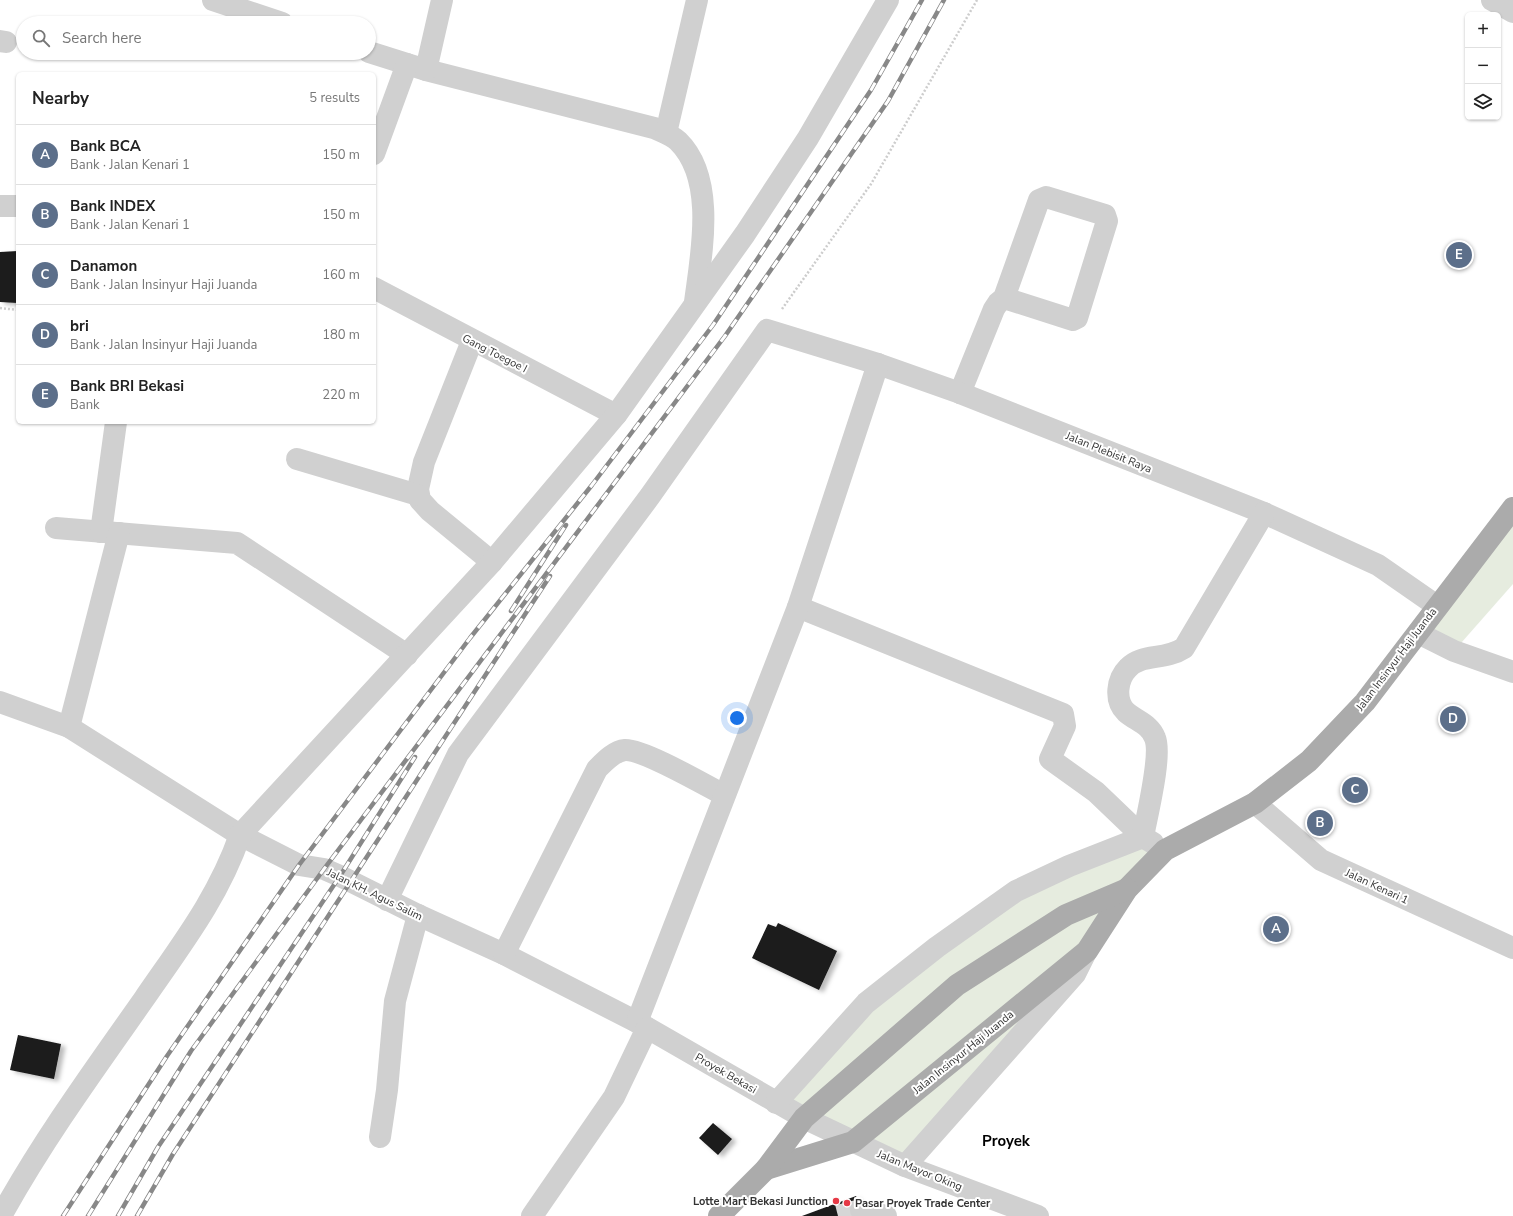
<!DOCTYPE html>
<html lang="en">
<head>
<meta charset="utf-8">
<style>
	body { margin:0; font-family:"Nunito Sans",sans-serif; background:#f6f6f6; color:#222 }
	.controls { position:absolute; right:12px; top:12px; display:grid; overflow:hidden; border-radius:6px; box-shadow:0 1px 3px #0004 }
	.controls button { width:36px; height:36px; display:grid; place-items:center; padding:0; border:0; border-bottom:1px solid #e0e0e0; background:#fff; color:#222; font:20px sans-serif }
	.you { position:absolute; left:737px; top:718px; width:14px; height:14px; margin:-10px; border:3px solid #fff; border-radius:50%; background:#1a73e8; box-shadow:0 0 0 6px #1a73e833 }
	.badge { display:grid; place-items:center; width:26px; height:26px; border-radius:50%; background:#e63946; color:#fff; font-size:13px; font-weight:700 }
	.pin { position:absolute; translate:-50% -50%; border:2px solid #fff; box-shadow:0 1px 4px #0006 }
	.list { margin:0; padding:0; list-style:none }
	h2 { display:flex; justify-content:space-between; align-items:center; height:52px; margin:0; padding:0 16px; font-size:17px }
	h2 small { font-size:13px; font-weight:400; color:#767676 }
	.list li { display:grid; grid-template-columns:26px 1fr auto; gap:12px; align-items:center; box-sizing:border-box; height:60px; padding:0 16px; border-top:1px solid #e0e0e0 }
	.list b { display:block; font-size:15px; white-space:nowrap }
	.list p { margin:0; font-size:13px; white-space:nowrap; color:#767676 }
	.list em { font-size:13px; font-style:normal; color:#767676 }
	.icon { flex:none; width:22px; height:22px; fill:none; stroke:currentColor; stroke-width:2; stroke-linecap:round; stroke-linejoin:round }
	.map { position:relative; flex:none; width:1513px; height:1216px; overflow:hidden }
	.search { position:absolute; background:#fff; box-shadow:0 1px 3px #0004; left:16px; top:16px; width:360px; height:44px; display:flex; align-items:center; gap:10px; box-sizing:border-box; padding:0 14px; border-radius:22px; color:#767676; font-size:15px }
	.panel { position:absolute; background:#fff; box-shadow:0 1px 3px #0004; left:16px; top:72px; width:360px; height:352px; border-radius:6px }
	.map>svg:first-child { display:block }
	.green { fill:#e6ecdf }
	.building { fill:#1a1a1a; filter:url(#shadow) }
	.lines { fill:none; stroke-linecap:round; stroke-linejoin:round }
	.minor-tunnel { stroke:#d6d6d6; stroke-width:22; stroke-dasharray:22 11; stroke-linecap:butt }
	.path { stroke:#cdcdcd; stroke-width:2.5; stroke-dasharray:2 2; stroke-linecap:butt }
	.minor { stroke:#d0d0d0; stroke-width:22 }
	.major { stroke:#ababab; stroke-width:22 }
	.rail-casing { stroke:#888; stroke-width:4.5 }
	.rail { stroke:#fff; stroke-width:3; stroke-dasharray:9; stroke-linecap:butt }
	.poi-dot { fill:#e63946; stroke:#fff; stroke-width:1.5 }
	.labels { text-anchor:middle; stroke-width:4; stroke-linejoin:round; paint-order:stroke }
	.street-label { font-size:11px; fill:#333; stroke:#fff }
	.poi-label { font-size:11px; font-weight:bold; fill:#333; stroke:#fff; text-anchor:end }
	.district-label { font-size:15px; font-weight:bold; fill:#000; stroke:#fff }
</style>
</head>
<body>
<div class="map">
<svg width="1513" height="1216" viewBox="0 0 1513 1216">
	<defs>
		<filter id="shadow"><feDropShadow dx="4.5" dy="2.5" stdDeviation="2" flood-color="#0004"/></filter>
	</defs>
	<rect width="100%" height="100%" fill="#fff"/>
	<!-- green -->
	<g class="green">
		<path d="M1513,508V584L1454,651L1418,633Z"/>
		<path d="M1143,837L1165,850L905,1166L776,1103L866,1003L1016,891Z"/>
	</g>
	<!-- building -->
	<g class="building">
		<path d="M18,251V303L0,302V252Z"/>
		<path d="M778,923L837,951L819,990L752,958L768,924L776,927Z"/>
		<path d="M18,1035L61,1044L54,1079L10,1070Z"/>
		<path d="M713,1123L732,1139L718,1155L699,1138Z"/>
		<path d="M856,1196L863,1216H802Z"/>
	</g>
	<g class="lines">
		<!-- minor-tunnel -->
		<path class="minor-tunnel" d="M838,1216L861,1210"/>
		<!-- path -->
		<g class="path">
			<path d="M0,308L18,310"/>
			<path d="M782,309L871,184L977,0"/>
		</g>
		<!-- minor -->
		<g class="minor">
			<path d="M213,0L282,23"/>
			<path d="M1492,0L1513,12"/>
			<path d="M0,41L6,42"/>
			<path d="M369,52L426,70L654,128C662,132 672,135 678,141C717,179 701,255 695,302"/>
			<path d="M426,70L442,0"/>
			<path d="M666,133L697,0"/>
			<path d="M374,154L407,64"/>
			<path d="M0,206H18"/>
			<path d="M374,288L616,415"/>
			<path d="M472,341L424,462L418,489L420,500L430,511L492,562"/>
			<path d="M960,393L994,309L998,303L1004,298L1039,200L1046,197L1105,215L1107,221L1077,318L1073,320L1004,298"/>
			<path d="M297,459L418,495"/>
			<path d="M56,528L237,543L407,655"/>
			<path d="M101,532L116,422"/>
			<path d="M798,607L1063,714L1065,726L1050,759L1096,792L1143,837L1153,843"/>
			<path d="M1418,633L1454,651L1513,672"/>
			<path d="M0,702L69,727L240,835L299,865L324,869L340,876L418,915L504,954L637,1022L804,1118L905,1166L1038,1216"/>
			<path d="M69,727L119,533"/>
			<path d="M1255,803L1321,860L1513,948"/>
			<path d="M387,900L458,754L650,496L767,330L878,364L960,393L1264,513L1378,565L1437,606"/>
			<path d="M504,954L597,769C604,762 614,751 625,750C643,749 705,785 724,795"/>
			<path d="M637,1022L798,607L878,364"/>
			<path d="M776,1103L866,1003L937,947L1016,891L1069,866L1143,837C1147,815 1162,755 1155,738C1150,724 1136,721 1126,712C1114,700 1117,679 1128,668C1142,653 1164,661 1184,648L1264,513"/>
			<path d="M380,1137L387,1090L395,1001L418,915"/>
			<path d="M905,1166L1075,974L1086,952"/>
			<path d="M861,1210L886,1216"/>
			<path d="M1,1216C43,1140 94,1070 144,999C181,945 218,898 240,835L492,562L616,415L745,234L808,138L888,0"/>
			<path d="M532,1216L614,1097L647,1028"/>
		</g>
		<!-- major -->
		<g class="major">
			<path d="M766,1169L853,1142L1087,951L1127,889L1165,850L1255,803L1309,761L1365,702L1513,508"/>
			<path d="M719,1216L766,1169L804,1118L957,985L1066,915L1127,889"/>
		</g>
		<!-- rail casing -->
		<g class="rail-casing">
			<g id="rail">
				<path d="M511,611L566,525"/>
				<path d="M63,1216L167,1056L299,865L470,638L592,485L713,325L871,90L922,0"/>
				<path d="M88,1216L191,1051L324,869L725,336L888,101L944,0"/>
				<path d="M118,1216L158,1147L340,876L415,757"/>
				<path d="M137,1216L173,1154L550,576"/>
			</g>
		</g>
		<!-- rail -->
		<use href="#rail" class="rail"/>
	</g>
	<!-- markers -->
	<g class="poi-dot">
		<circle cx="836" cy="1201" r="4"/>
		<circle cx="847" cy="1203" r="4"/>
	</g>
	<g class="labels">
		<!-- street labels -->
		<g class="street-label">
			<text transform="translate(495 353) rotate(27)" y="4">Gang Toegoe I</text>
			<text transform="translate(1109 452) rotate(22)" y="4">Jalan Plebisit Raya</text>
			<text transform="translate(1396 659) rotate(-53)" y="4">Jalan Insinyur Haji Juanda</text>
			<text transform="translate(1377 886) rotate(25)" y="4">Jalan Kenari 1</text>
			<text transform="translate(375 894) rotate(26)" y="4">Jalan KH. Agus Salim</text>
			<text transform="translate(963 1052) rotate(-39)" y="4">Jalan Insinyur Haji Juanda</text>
			<text transform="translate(726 1073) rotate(30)" y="4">Proyek Bekasi</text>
			<text transform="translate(920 1170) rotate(22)" y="4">Jalan Mayor Oking</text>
		</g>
		<!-- poi labels -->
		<g class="poi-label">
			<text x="828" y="1205">Lotte Mart Bekasi Junction</text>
			<text x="855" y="1207" text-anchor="start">Pasar Proyek Trade Center</text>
		</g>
		<!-- district labels -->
		<g class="district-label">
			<text x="1006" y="1146">Proyek</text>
		</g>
	</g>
</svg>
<div class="controls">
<button>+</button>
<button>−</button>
<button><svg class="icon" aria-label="layers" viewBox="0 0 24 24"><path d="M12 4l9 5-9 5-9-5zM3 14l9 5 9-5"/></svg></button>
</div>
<div class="you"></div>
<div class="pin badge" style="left:1276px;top:929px;background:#5c6f8a">A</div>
<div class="pin badge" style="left:1320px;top:823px;background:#5c6f8a">B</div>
<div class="pin badge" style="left:1355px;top:790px;background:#5c6f8a">C</div>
<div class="pin badge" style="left:1453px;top:719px;background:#5c6f8a">D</div>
<div class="pin badge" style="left:1459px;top:255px;background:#5c6f8a">E</div>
<div class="search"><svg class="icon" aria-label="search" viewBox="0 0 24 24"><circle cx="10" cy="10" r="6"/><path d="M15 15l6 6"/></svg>Search here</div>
<section class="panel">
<h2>Nearby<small>5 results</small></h2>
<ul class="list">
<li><span class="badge" style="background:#5c6f8a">A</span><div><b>Bank BCA</b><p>Bank · Jalan Kenari 1</p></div><em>150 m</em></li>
<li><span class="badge" style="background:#5c6f8a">B</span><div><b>Bank INDEX</b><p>Bank · Jalan Kenari 1</p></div><em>150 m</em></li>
<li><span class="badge" style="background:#5c6f8a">C</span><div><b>Danamon</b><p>Bank · Jalan Insinyur Haji Juanda</p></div><em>160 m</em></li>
<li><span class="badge" style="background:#5c6f8a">D</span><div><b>bri</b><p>Bank · Jalan Insinyur Haji Juanda</p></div><em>180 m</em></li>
<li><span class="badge" style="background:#5c6f8a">E</span><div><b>Bank BRI Bekasi</b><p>Bank</p></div><em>220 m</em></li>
</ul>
</section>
</div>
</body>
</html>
